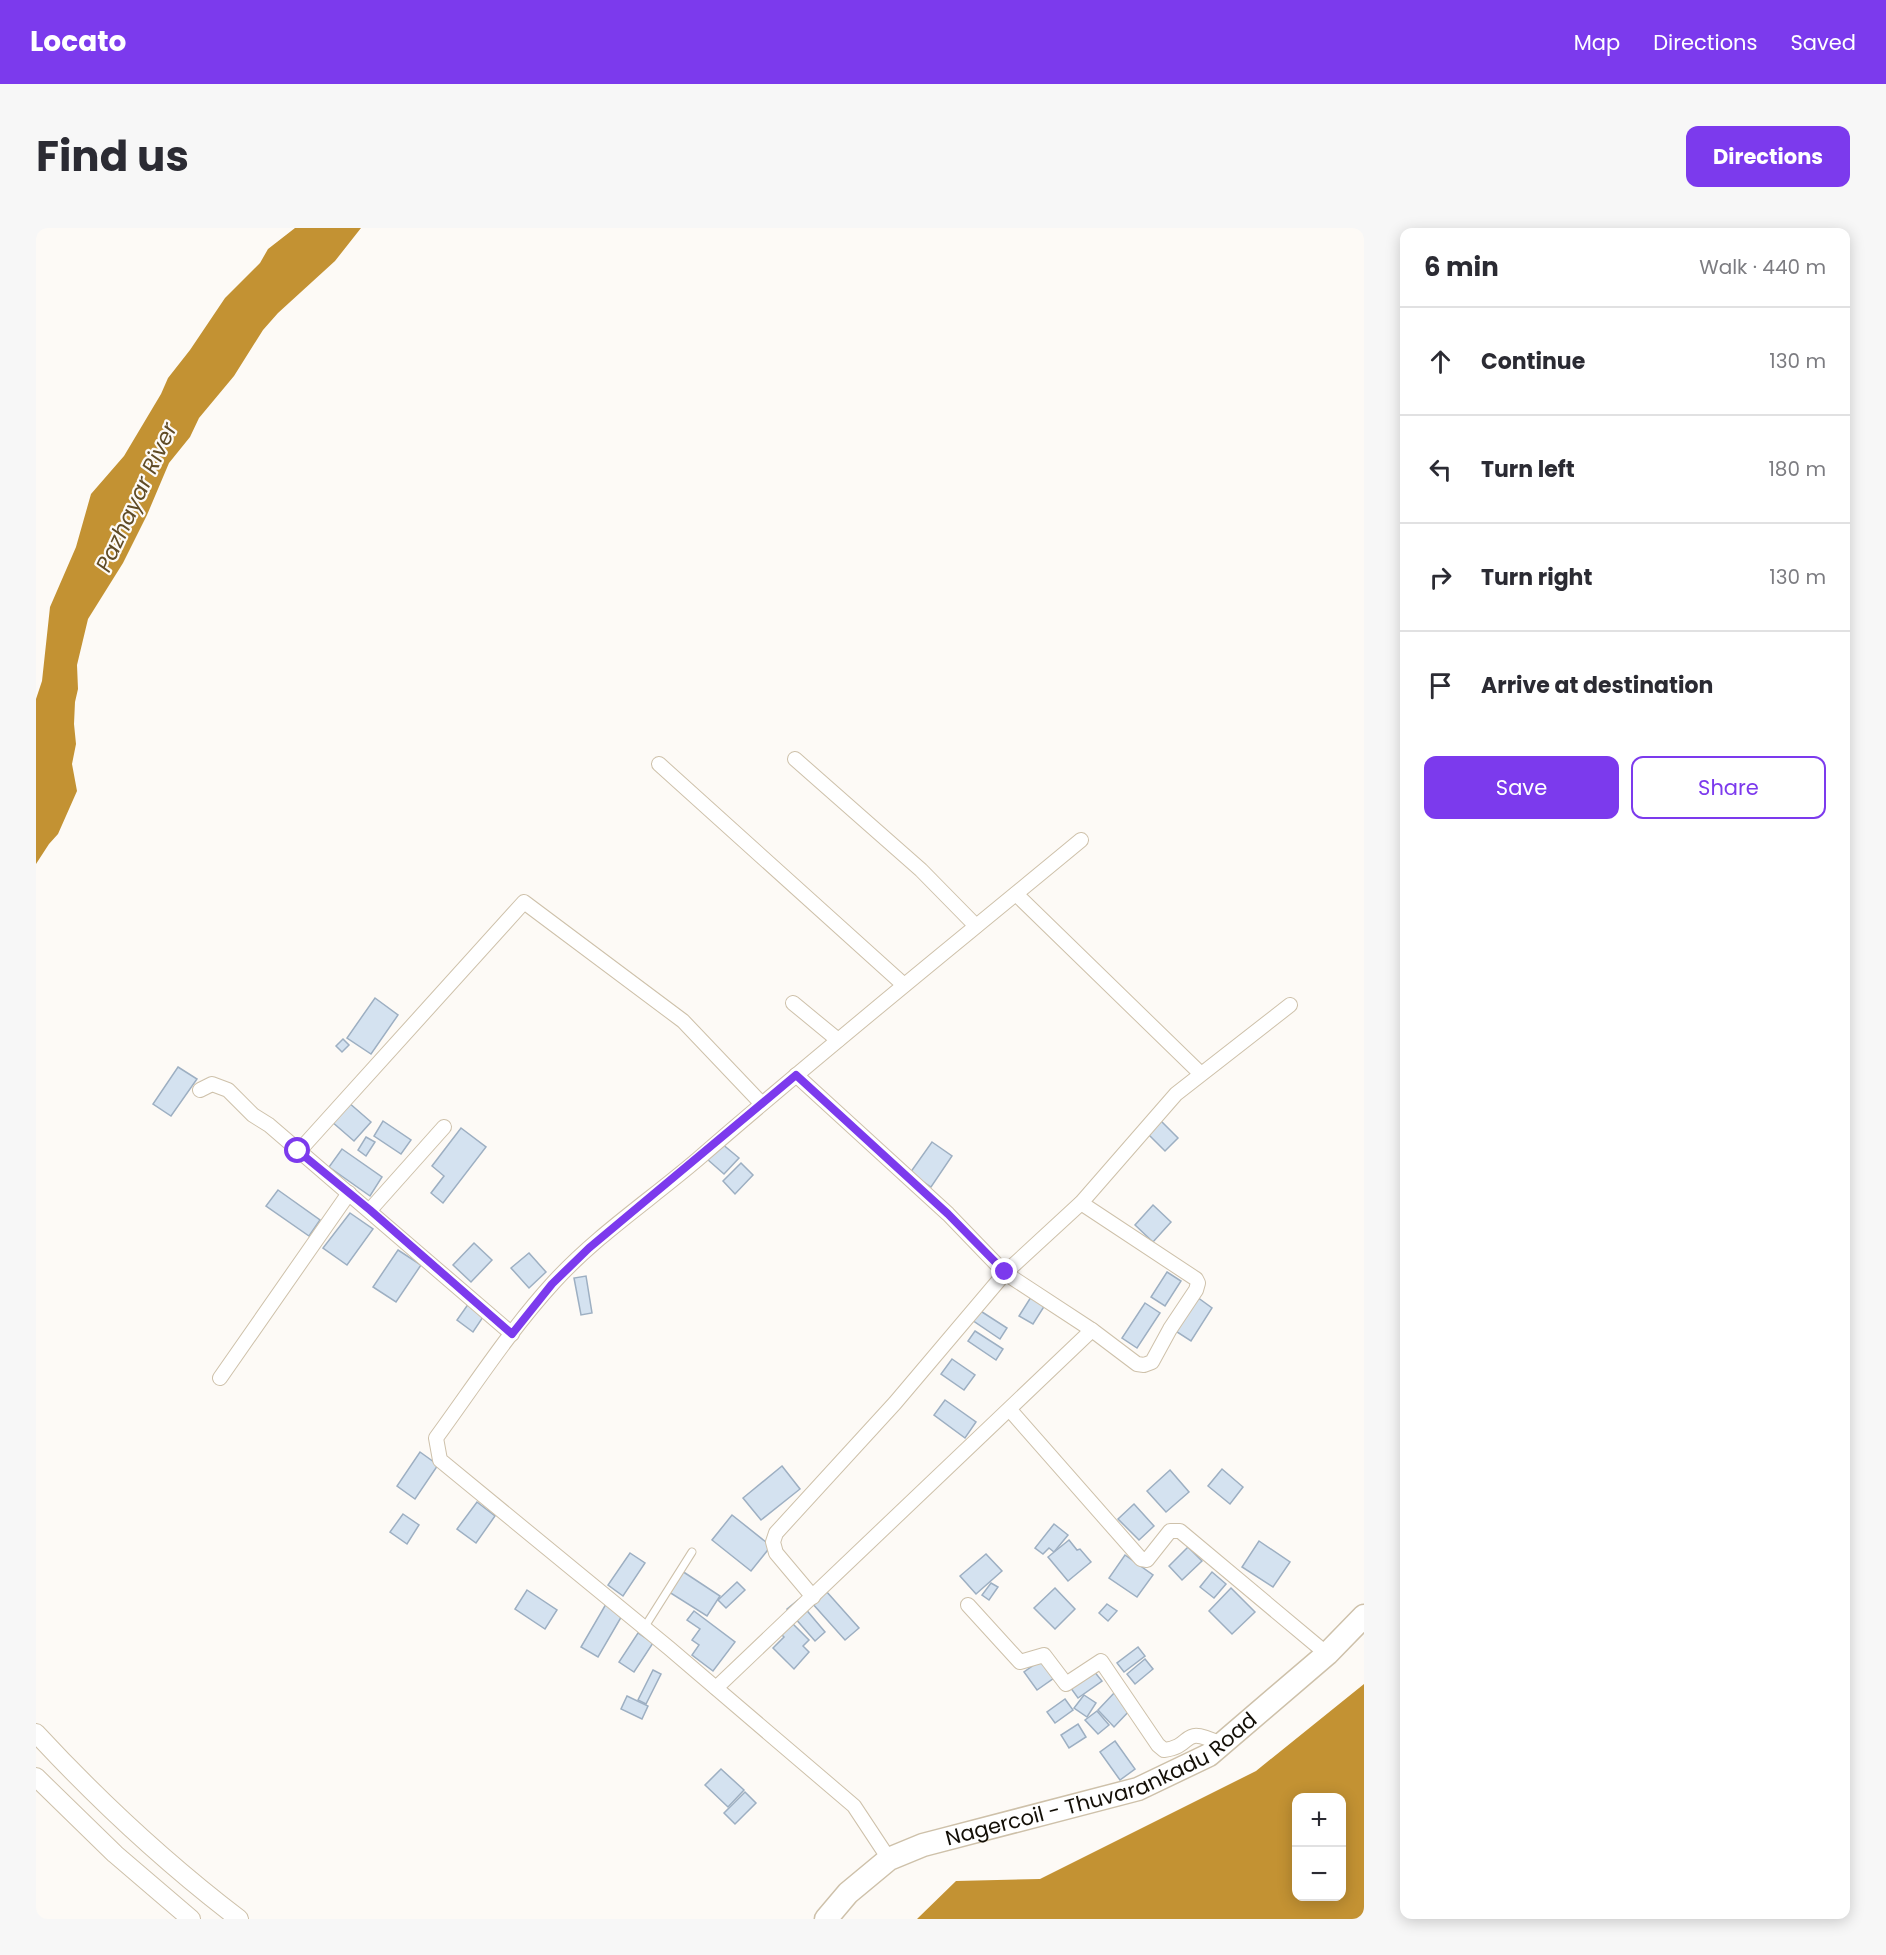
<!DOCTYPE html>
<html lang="en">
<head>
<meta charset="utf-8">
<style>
	body { margin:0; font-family:Poppins,sans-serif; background:#f7f7f7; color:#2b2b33 }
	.controls { position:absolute; right:18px; bottom:18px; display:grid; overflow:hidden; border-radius:12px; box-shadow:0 3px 15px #0003 }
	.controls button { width:54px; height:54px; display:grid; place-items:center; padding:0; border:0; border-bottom:2px solid #e1e1e2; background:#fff; color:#2b2b33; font:30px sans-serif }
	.stop { position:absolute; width:18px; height:18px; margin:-14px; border:4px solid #7c3aed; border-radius:50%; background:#fff }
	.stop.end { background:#7c3aed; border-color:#fff; box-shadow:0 2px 6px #0008 }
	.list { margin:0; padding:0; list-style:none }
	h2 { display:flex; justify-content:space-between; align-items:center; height:78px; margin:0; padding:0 24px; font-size:26px }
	h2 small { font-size:20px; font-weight:400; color:#7c7c81 }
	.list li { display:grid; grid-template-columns:39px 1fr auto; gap:18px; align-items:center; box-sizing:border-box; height:108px; padding:0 24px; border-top:2px solid #e1e1e2 }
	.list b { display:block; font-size:22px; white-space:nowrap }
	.list em { font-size:20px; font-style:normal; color:#7c7c81 }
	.actions { display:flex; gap:12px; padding:18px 24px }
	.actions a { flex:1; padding:14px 0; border:2px solid #7c3aed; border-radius:12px; text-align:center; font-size:21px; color:#7c3aed }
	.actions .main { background:#7c3aed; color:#fff }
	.icon { flex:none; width:33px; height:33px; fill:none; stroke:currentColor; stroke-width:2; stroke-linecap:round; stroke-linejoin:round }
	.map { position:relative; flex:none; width:1328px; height:1691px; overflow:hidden; border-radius:12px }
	header { display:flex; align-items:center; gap:36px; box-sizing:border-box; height:84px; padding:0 30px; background:#7c3aed; color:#fff }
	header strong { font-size:28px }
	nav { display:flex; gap:33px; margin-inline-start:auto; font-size:21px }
	.intro { display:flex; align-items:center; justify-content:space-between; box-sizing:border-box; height:144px; padding:0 36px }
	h1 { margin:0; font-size:42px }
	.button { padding:15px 27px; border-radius:12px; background:#7c3aed; color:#fff; font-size:21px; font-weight:700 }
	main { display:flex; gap:36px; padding:0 36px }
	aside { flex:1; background:#fff; border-radius:12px; box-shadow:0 3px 15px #0003 }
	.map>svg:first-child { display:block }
	.water { fill:#c39233; fill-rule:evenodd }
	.building { fill:#d4e2f0; stroke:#9dafc2; stroke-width:1.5 }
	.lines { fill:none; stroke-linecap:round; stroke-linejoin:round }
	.service-casing { stroke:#cec1aa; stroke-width:9 }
	.minor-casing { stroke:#cec1aa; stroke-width:16 }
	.tertiary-casing { stroke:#cec1aa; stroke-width:20 }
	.primary-casing { stroke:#cec1aa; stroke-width:25 }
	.service { stroke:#fff; stroke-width:7 }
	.minor { stroke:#fff; stroke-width:14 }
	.tertiary { stroke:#fff; stroke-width:18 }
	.primary { stroke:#fff; stroke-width:22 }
	.route { stroke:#7c3aed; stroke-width:8 }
	.labels { text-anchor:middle; stroke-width:4.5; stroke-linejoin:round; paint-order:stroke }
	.street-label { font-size:21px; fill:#130f07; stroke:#fdfaf6 }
	.water-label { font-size:22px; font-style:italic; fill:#604b25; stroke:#fdfaf6 }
</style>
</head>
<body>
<header>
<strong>Locato</strong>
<nav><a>Map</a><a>Directions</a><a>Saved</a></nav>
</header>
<div class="intro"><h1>Find us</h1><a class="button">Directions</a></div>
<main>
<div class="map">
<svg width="1328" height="1691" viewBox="0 0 1328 1691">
	<rect width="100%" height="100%" fill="#fdfaf6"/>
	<!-- water -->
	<g class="water">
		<path d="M259,0H325L299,33L242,85L227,102L198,148L163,190L154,209L133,235L111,287L87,335L52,391L41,437L42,461L39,474L38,496L40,516L36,536L41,563L22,606L13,616L0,636V471L6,453L14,379L40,319L55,266L88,228L125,166L132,150L154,122L189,70L224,35L232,21Z"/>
		<path d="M1328,1456V1691H881L920,1653L1004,1651L1220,1543ZM1260,1570H1306V1668H1260Z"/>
	</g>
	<!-- building -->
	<g class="building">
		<path d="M339,770L362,787L335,826L311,810Z"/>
		<path d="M307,811L313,817L306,824L300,818Z"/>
		<path d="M142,839L161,851L135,888L117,876Z"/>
		<path d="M312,874L335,894L318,913L295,893Z"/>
		<path d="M1124,892L1142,910L1129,923L1111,905Z"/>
		<path d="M347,893L375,912L365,926L338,908Z"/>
		<path d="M425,900L450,919L407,975L395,965L408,948L396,938Z"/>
		<path d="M330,909L339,914L330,928L322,922Z"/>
		<path d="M896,914L916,928L895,959L874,945Z"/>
		<path d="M685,915L703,930L688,946L671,931Z"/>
		<path d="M306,921L346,949L334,968L293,939Z"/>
		<path d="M705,935L717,947L699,966L687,953Z"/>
		<path d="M242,962L284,992L273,1008L230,978Z"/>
		<path d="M1117,977L1135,994L1117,1014L1099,997Z"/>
		<path d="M314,985L337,1001L311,1037L287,1020Z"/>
		<path d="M438,1015L456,1032L435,1054L417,1037Z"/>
		<path d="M362,1022L385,1037L360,1074L337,1059Z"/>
		<path d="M493,1025L510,1044L493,1060L475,1040Z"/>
		<path d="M1131,1044L1145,1053L1129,1078L1115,1069Z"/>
		<path d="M550,1048L556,1085L545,1087L538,1050Z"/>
		<path d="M995,1069L1009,1077L997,1096L983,1088Z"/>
		<path d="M1161,1069L1176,1080L1155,1113L1138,1102Z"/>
		<path d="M433,1075L449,1086L437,1104L421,1092Z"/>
		<path d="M1109,1075L1124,1085L1101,1120L1086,1110Z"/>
		<path d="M943,1082L971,1100L964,1111L936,1092Z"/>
		<path d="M939,1103L967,1121L960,1132L932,1113Z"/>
		<path d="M916,1131L939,1147L928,1162L905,1146Z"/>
		<path d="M909,1172L940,1194L929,1210L898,1187Z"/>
		<path d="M384,1224L402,1237L379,1271L361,1258Z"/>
		<path d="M746,1238L764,1261L725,1292L707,1270Z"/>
		<path d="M1186,1241L1207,1259L1194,1276L1172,1258Z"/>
		<path d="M1134,1242L1153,1264L1130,1284L1111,1263Z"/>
		<path d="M441,1274L459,1288L440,1315L421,1301Z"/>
		<path d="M1098,1276L1118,1298L1103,1312L1082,1291Z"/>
		<path d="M367,1286L383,1297L371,1316L354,1304Z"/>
		<path d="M696,1287L735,1318L715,1343L676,1312Z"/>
		<path d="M1018,1296L1032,1307L1018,1324L1013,1320L1007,1326L999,1320Z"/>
		<path d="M1033,1312L1041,1322L1044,1321L1055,1334L1032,1353L1012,1329Z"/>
		<path d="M1223,1313L1254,1334L1237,1359L1206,1339Z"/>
		<path d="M1152,1319L1166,1333L1146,1352L1133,1338Z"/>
		<path d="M594,1325L609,1335L587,1368L572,1357Z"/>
		<path d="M950,1326L966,1343L940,1366L924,1348Z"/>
		<path d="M1089,1327L1117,1347L1101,1369L1073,1350Z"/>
		<path d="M646,1343L684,1368L671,1388L633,1364Z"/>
		<path d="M1176,1344L1190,1356L1178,1370L1164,1359Z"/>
		<path d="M701,1354L709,1362L690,1380L682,1372Z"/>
		<path d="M955,1355L962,1359L953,1372L946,1367Z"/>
		<path d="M1019,1360L1039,1381L1019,1401L998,1380Z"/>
		<path d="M1195,1360L1219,1384L1196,1406L1173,1383Z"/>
		<path d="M491,1362L521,1382L509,1401L479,1381Z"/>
		<path d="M790,1363L823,1400L809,1412L776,1375Z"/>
		<path d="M762,1372L789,1404L779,1413L751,1381Z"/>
		<path d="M570,1376L587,1386L562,1429L545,1419Z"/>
		<path d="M1071,1376L1081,1383L1072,1393L1063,1385Z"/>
		<path d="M658,1383L699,1414L677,1443L656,1427L663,1417L656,1412L664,1401L651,1392Z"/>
		<path d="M748,1387L773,1412L767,1418L773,1424L758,1441L737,1420L748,1409L737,1398Z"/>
		<path d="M602,1405L617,1415L598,1444L583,1434Z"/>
		<path d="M1102,1419L1109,1428L1088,1444L1081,1435Z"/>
		<path d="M1109,1431L1117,1441L1099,1456L1091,1446Z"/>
		<path d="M1005,1432L1018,1450L1001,1462L988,1444Z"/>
		<path d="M617,1442L625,1446L610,1476L602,1472Z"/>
		<path d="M1057,1442L1066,1453L1042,1470L1034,1459Z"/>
		<path d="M1079,1464L1096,1480L1078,1499L1062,1482Z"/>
		<path d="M1048,1467L1060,1475L1051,1489L1038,1480Z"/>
		<path d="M591,1468L612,1478L606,1491L585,1481Z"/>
		<path d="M1029,1471L1037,1482L1019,1495L1011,1484Z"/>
		<path d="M1061,1483L1073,1497L1062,1506L1049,1492Z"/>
		<path d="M1042,1496L1050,1509L1033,1520L1025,1507Z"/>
		<path d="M1079,1513L1099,1541L1084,1552L1064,1524Z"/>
		<path d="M685,1541L708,1562L692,1579L669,1557Z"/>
		<path d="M709,1564L720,1575L699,1596L688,1585Z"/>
	</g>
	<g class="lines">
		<!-- service casing -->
		<g class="service-casing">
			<path id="service" d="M608,1400L656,1324"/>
		</g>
		<!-- minor casing -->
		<g class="minor-casing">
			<g id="minor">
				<path d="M759,531L885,642L940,698"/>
				<path d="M623,536L868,757"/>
				<path d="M980,666L1164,845"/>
				<path d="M757,775L802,812"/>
				<path d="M760,847L912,986L969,1045L1056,1102L1101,1136L1108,1137L1116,1134L1134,1101L1160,1062L1162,1055L1160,1051L1045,975"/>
				<path d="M164,862L176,856L192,862L217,887L233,897L476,1106"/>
				<path d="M263,923L488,674L647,793L725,875"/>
				<path d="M334,982L408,899"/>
				<path d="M184,1150L313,965"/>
				<path d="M974,1182L1105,1331L1111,1332L1134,1303H1144L1291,1426"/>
				<path d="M777,1369L740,1325L737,1314L740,1305L859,1175L969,1045L1045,975L1140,866L1254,777"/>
				<path d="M932,1377L984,1434L1008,1427L1030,1456L1065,1433L1122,1517L1128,1522C1160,1518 1143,1496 1185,1516"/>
				<path d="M680,1460L1056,1102"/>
				<path d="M853,1631L818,1578L633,1420L404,1232L400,1210C438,1158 474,1102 518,1054C560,1008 614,972 662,931C787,822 917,718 1045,612"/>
			</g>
		</g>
		<!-- tertiary casing -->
		<g class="tertiary-casing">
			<g id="tertiary">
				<path d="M0,1505C62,1572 131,1636 203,1691"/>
				<path d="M0,1549L79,1626L155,1691"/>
			</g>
		</g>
		<!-- primary casing -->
		<g class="primary-casing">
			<g id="primary">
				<path id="s1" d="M790,1691L812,1665L853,1631L887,1617L1102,1561L1173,1527L1291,1426L1328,1388"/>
			</g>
		</g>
		<!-- service -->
		<use href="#service" class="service"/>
		<!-- minor -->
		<use href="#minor" class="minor"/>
		<!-- tertiary -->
		<use href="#tertiary" class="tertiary"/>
		<!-- primary -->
		<use href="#primary" class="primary"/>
	</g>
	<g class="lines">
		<!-- route -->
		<path class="route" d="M262,923L334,982L476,1106L516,1056L553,1020L760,847L912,986L969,1044"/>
	</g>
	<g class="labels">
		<!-- street labels -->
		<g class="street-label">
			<text dy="7" stroke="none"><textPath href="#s1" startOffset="316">Nagercoil - Thuvarankadu Road</textPath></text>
		</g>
		<!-- water labels -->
		<g class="water-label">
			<text transform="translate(100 269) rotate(-65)" y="8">Pazhayar River</text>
		</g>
	</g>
</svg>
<div class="controls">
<button>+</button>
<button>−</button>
</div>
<div class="stop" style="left:262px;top:923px"></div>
<div class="stop end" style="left:969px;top:1044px"></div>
</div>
<aside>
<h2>6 min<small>Walk · 440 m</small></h2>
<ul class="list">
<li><svg class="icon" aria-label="ahead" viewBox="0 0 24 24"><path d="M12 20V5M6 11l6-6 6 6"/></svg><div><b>Continue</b></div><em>130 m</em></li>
<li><svg class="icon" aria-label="left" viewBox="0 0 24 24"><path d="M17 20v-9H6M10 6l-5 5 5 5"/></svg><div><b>Turn left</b></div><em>180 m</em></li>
<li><svg class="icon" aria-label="right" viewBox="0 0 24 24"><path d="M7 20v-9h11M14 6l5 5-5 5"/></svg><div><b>Turn right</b></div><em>130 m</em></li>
<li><svg class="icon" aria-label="arrive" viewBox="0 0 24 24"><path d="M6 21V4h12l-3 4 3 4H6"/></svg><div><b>Arrive at destination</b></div></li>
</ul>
<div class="actions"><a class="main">Save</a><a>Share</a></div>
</aside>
</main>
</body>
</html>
